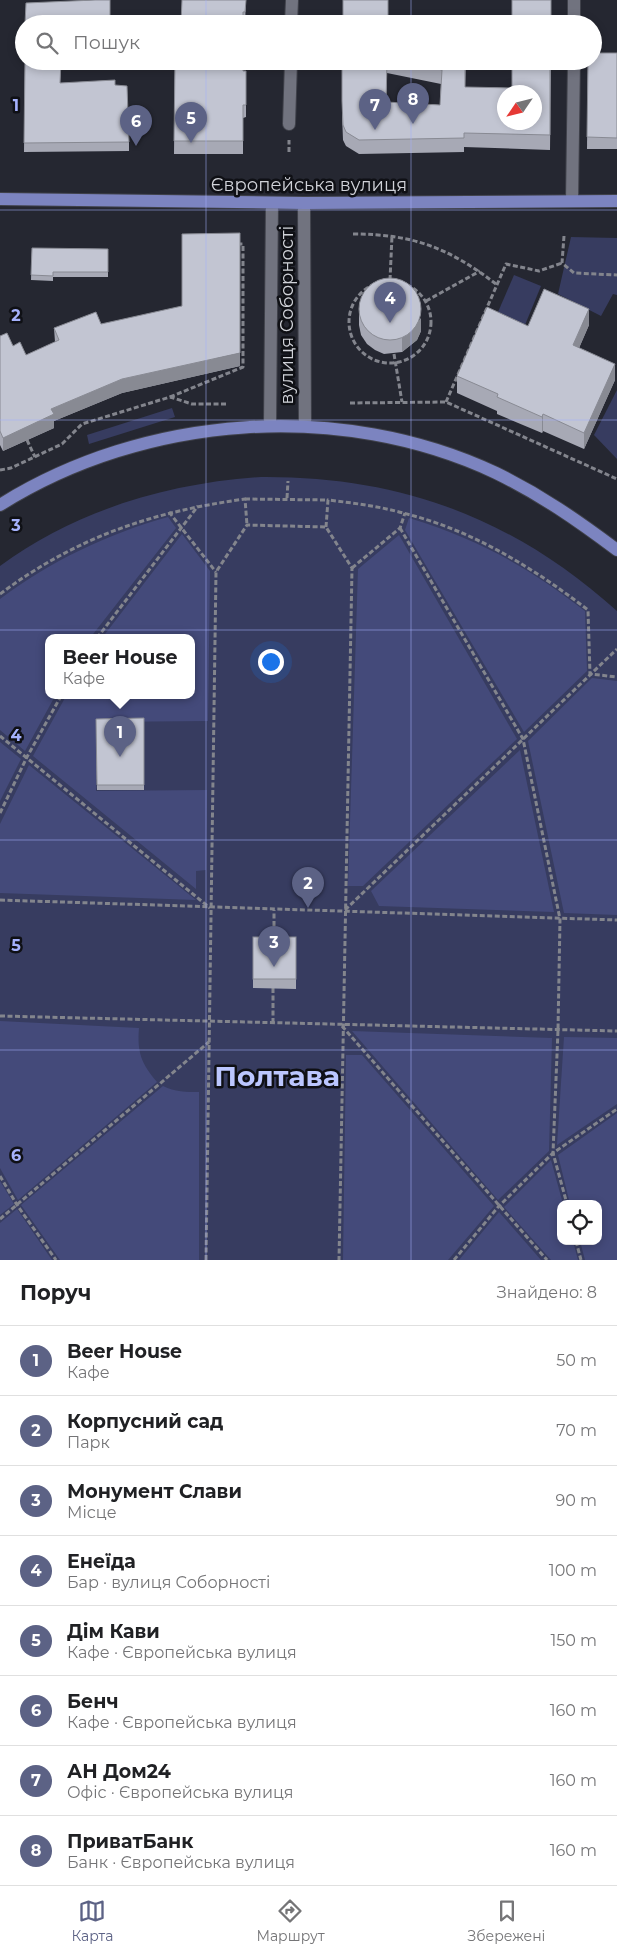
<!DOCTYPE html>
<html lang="uk">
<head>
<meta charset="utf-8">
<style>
	body { margin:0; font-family:Montserrat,sans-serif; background:#f6f6f6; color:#202124 }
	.controls { position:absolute; right:15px; bottom:15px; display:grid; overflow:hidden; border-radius:10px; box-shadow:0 2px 8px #0003 }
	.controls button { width:45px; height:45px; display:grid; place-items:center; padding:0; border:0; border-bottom:1px solid #e0e0e0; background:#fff; color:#202124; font:25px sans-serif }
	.compass { position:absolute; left:497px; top:85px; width:45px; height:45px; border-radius:50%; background:#fff; box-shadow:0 2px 8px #0003; rotate:235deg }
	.you { position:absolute; left:270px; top:661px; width:18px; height:18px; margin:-12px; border:4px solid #fff; border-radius:50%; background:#1a73e8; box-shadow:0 0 0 8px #1a73e833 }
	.badge { display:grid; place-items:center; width:32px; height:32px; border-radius:50%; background:#5c6285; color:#fff; font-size:16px; font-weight:700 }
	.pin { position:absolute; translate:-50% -41px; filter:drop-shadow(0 1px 2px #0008) }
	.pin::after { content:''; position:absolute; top:26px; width:18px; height:15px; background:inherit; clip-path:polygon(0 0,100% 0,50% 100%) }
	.popup { position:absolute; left:45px; top:634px; width:150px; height:65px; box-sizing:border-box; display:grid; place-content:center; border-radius:10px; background:#fff; filter:drop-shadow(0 1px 4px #0005); font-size:16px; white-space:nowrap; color:#757577 }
	.popup b { font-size:19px; color:#202124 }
	.popup::after { content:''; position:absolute; left:50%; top:100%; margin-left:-10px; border:10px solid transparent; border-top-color:#fff }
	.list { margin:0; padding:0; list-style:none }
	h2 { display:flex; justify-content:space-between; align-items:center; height:65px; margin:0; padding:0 20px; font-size:21px }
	h2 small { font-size:16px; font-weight:400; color:#757577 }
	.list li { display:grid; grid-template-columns:32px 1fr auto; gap:15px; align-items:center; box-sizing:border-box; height:70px; padding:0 20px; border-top:1px solid #e0e0e0 }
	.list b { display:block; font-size:19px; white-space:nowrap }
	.list p { margin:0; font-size:16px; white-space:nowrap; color:#757577 }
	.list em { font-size:16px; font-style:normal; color:#757577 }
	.icon { flex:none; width:28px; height:28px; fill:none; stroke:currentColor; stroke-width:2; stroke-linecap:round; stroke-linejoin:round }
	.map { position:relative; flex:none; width:617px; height:1260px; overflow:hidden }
	.search { position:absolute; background:#fff; box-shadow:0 2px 8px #0003; left:15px; right:15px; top:15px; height:55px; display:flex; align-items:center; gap:12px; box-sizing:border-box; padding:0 18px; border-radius:28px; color:#757577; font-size:19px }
	.sheet { height:625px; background:#fff }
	nav { display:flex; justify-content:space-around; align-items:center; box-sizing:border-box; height:70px; border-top:1px solid #e0e0e0; background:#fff; font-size:14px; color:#757577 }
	nav a { display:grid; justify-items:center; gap:2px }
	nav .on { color:#5c6285 }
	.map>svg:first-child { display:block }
	.green { fill:#373c60; fill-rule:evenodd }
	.forest { fill:#444a7a }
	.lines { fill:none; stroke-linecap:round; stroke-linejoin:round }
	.minor-casing { stroke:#40424b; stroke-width:14 }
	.major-casing { stroke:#40424b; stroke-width:14 }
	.path { stroke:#83858d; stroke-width:3; stroke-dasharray:5 2.5; stroke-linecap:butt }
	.minor { stroke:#71737f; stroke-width:12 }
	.major { stroke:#7c84c0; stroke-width:12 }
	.wall { fill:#a7a9b5; fill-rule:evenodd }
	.shaded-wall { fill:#888a93 }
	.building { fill:#c2c5d2; stroke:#888a93; fill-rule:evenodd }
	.grid { fill:none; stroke:#a5b1fc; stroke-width:1; stroke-opacity:0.55 }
	.labels { text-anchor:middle; stroke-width:5; stroke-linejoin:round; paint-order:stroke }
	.street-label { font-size:18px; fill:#d0d2d8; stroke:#0f1015 }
	.town-label { font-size:28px; font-weight:bold; fill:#bbc6fe; stroke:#0f1015 }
	.grid-label { font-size:16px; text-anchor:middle; font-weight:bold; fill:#a5b1fc; stroke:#0f1015; stroke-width:5; stroke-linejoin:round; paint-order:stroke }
</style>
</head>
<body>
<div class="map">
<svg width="617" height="1260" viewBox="0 0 617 1260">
	<rect width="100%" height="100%" fill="#252731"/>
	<!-- green -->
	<g class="green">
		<path d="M571,237L617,238V295L613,294L601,316L558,294Z"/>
		<path d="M514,275L541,286L525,325L498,312Z"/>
		<path d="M617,390V459L594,435Z"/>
		<path d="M172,408L175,417L89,444L87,435Z"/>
		<path d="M261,477C401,476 513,518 617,611V1260H0V566C76,510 169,483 261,477ZM49,638H191V696H49ZM561,1204H598V1241H561Z"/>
	</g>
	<!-- forest -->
	<g class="forest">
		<path d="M168,517L176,528L90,638H49V696H55L25,751L0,730V599C51,561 107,534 168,517Z"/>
		<path d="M409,518C480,540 526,566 585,611L587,671L524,732L405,530Z"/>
		<path d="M182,534L210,571L208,721L96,722V791L207,790L206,870L196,871V889L33,756L66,696H191V638H102Z"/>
		<path d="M399,535L517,739L363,886H348L358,569Z"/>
		<path d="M592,678L617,681V915L564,913L528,741Z"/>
		<path d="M0,742L21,759L0,801Z"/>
		<path d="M520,750L554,912L379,906L371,891Z"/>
		<path d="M29,765L196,900L0,893V824Z"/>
		<path d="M0,1021L139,1028C137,1052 141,1063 157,1082L18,1200L0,1168Z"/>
		<path d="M352,1031L552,1038L549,1151L498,1200Z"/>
		<path d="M564,1037L617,1038V1104L557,1145Z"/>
		<path d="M346,1055H362L494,1206L448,1260H343Z"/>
		<path d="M163,1086C175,1092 186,1092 199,1092V1260H60L21,1205Z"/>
		<path d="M617,1113V1260H585L580,1241H598V1204H570L558,1155Z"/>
		<path d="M551,1160L563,1204H561V1241H573L578,1260H551L504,1207Z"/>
		<path d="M0,1181L14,1204L0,1215Z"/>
		<path d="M17,1209L52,1260H0V1223Z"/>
		<path d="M499,1212L541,1260H459Z"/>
	</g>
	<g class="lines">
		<!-- minor casing -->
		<g class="minor-casing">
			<g id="minor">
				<path d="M291,24L292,0"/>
				<path d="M574,24V0"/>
				<path d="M289,124L291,61"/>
				<path d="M572,201L574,61"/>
				<path d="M304,203L305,426"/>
				<path d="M270,426L272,203"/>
			</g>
		</g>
		<!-- major casing -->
		<g class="major-casing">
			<g id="major">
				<path d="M0,199L304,203L617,201"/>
				<path d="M0,505C145,414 341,400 496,473C541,495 577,520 617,550"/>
			</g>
		</g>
		<!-- path -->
		<g class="path">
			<path d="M289,152V140"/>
			<path d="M353,234C413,234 449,248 496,284"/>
			<path d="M564,236L562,263L574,273L617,275"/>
			<path d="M390,280L392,236"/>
			<circle cx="390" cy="322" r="41"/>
			<path d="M426,301L480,271"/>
			<path d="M394,354L402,402"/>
			<path d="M170,397L243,367V244H236"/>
			<path d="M446,402L506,264L539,271L562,263"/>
			<path d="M350,403L446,402L617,479"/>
			<path d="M27,440L35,457"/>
			<path d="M0,470L11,468L62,444L82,424L170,397L192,404H226"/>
			<path d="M287,498L288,481"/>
			<path d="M245,499L328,500"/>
			<path d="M169,512L216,572"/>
			<path d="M326,527L328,500C353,503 378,506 403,513C472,530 532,567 588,610L590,674L617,677"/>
			<path d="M400,528L523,739L560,919L558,1030L553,1153L567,1204"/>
			<path d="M352,568L400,528L405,513"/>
			<path d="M0,594C77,537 151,512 245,499L247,525"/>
			<path d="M97,638L198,506"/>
			<path d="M0,736L210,908"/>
			<path d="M0,813L27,757L61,696"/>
			<path d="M0,900L617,920"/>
			<path d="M345,910L617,649"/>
			<path d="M274,941V910"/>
			<path d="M0,1016L617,1031"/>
			<path d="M273,1023V988"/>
			<path d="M342,1026L547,1260"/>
			<path d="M0,1176L17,1205L56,1260"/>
			<path d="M0,1219L209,1042"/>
			<path d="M576,1241L581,1260"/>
			<path d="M206,1260L216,572L247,525L326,527L352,568L339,1260"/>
			<path d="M454,1260L499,1206L553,1153L617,1109"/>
		</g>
		<!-- minor -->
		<use href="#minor" class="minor"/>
		<!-- major -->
		<use href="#major" class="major"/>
	</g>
	<!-- wall -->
	<g class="wall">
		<path d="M246,0L245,24H181Z"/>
		<path d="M617,53V149H587L588,61Z"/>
		<path d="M25,61L61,83L115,85L129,142V151L24,152Z"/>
		<path d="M175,61L246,71V117L243,118V154H174Z"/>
		<path d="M342,61H466L465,87L512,88L551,61L550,150L464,147V152L359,154L346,146L343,140L342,115ZM387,73L441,84L440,105L386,102Z"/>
		<path d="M32,248L108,249V277H53V281L31,280Z"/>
		<path d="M359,312L421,331L417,340L402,352L384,354L375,350L367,344L361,335L359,325Z"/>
		<path d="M101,324L240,366L122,393L54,421V428L3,451L0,445V336L26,355L55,342L54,328Z"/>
		<path d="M589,325L579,348L615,380L584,449L543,431L542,433L497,414V411L457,393V376L528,326Z"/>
		<path d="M144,718V790H97L96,719Z"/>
		<path d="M253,937H296V989L253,988Z"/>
	</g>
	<!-- shaded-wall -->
	<g class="shaded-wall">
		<path d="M589,309V325L573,362V345Z"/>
		<path d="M421,318V331L417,340L402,352V338Z"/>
		<path d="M240,353V366L122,393L54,421V428L3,451V438L51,409L122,379Z"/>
		<path d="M615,364V380L584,449V433Z"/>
		<path d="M543,414V431L542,433V417Z"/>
	</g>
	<!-- building -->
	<g class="building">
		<path d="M95,0H110V24H25L26,3Z"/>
		<path d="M182,0H246L245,12H243V24H181Z"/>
		<rect x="343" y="0" width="45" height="24"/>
		<rect x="512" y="0" width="39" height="24"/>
		<path d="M593,53H617V138L587,137L588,61H593Z"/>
		<path d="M25,61H61L60,83L115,80V85L127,86L129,142L24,143Z"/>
		<path d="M175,61H243V71H246V105H243V141H174Z"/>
		<path d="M342,61H387L386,102L440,105L442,70L398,61H465V87L512,88V61H550V135L464,133V138L359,140L346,132L343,125L342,101ZM504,92H534V122H504Z"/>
		<path d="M240,233V353L122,379L51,409L54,414L3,438L0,431V336L7,333L13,346L20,342L26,355L59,340L54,328L96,312L101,324L182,306V234Z"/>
		<path d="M32,248L108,249V272H53V276L31,275Z"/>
		<circle cx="390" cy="309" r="31"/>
		<path d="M544,289L589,309L573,345L615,364L584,433L543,414L542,417L497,397L498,394L457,376L487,307L528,326Z"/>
		<path d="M144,718V785H97L96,719Z"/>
		<rect x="253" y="937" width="43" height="42"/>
	</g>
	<!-- grid -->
	<path class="grid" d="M206,0V24M411,0V24M206,61V1260M411,61V1260M0,210H617M0,420H617M0,630H617M0,840H617M0,1050H617"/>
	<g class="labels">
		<!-- street labels -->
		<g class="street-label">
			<text x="309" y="191">Європейська вулиця</text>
			<text transform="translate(287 315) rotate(-90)" y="6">вулиця Соборності</text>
		</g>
		<!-- town labels -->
		<g class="town-label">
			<text x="277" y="1086">Полтава</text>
		</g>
	</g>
	<g class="grid-label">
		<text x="16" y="111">1</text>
		<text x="16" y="321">2</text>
		<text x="16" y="531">3</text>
		<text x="16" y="741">4</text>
		<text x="16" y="951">5</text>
		<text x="16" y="1161">6</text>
	</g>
</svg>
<div class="controls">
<button><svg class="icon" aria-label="locate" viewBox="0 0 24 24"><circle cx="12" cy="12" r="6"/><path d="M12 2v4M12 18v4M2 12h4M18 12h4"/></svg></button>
</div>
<svg class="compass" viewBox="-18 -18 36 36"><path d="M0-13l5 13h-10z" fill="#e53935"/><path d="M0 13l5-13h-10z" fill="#757577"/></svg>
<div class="you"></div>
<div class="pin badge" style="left:120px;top:757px">1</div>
<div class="popup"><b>Beer House</b>Кафе</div>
<div class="pin badge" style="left:308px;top:908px">2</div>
<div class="pin badge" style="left:274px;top:967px">3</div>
<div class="pin badge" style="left:390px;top:323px">4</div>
<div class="pin badge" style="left:191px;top:143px">5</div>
<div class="pin badge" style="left:136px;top:146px">6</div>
<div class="pin badge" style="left:375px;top:130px">7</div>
<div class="pin badge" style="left:413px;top:124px">8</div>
<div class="search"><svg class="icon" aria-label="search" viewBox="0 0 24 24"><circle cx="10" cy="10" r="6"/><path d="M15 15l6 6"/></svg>Пошук</div>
</div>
<section class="sheet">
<h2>Поруч<small>Знайдено: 8</small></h2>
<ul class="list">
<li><span class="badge">1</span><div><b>Beer House</b><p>Кафе</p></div><em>50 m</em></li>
<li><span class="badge">2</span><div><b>Корпусний сад</b><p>Парк</p></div><em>70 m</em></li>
<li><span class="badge">3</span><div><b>Монумент Слави</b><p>Місце</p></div><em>90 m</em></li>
<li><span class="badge">4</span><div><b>Енеїда</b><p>Бар · вулиця Соборності</p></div><em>100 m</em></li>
<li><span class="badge">5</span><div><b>Дім Кави</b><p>Кафе · Європейська вулиця</p></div><em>150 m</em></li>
<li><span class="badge">6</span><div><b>Бенч</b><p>Кафе · Європейська вулиця</p></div><em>160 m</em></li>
<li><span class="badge">7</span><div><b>АН Дом24</b><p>Офіс · Європейська вулиця</p></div><em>160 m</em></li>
<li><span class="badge">8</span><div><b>ПриватБанк</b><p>Банк · Європейська вулиця</p></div><em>160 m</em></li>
</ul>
</section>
<nav>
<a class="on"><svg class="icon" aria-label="map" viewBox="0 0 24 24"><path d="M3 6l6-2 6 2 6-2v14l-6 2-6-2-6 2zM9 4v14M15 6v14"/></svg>Карта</a>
<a><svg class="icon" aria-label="directions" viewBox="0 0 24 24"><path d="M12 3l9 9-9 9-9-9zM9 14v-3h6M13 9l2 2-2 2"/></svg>Маршрут</a>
<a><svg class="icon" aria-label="saved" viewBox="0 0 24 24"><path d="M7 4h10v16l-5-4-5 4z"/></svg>Збережені</a>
</nav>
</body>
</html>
